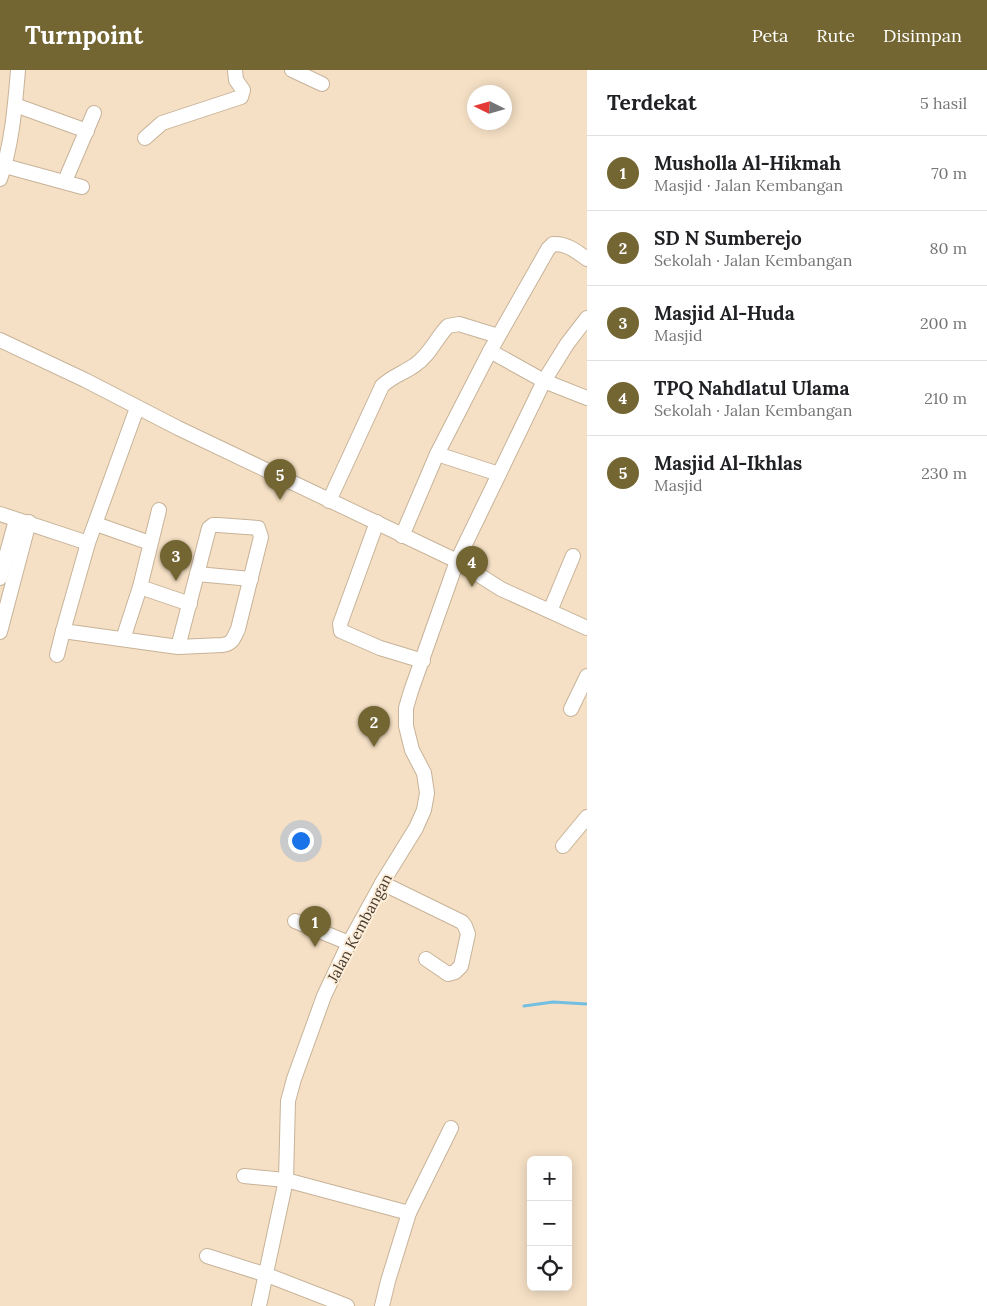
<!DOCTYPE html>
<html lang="id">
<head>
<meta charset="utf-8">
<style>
	body { margin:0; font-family:Lora,serif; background:#f6f6f6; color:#202124 }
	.controls { position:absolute; right:15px; bottom:15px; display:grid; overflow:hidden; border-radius:8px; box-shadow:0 2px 12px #0003 }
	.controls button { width:45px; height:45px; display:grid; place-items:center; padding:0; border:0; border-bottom:1px solid #e0e0e0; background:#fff; color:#202124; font:25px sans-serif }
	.compass { position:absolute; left:467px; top:15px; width:45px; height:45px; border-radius:50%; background:#fff; box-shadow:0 2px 12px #0003; rotate:275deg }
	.you { position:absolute; left:300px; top:770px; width:18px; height:18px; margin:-12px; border:4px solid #fff; border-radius:50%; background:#1a73e8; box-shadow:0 0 0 8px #1a73e833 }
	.badge { display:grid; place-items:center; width:32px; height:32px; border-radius:50%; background:#736633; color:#fff; font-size:16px; font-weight:700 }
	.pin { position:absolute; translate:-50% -41px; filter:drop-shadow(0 1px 2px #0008) }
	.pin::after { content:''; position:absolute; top:26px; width:18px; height:15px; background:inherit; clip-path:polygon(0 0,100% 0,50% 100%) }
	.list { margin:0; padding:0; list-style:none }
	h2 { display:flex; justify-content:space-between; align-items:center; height:65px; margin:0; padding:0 20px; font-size:21px }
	h2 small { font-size:16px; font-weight:400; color:#757577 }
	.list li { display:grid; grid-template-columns:32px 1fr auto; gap:15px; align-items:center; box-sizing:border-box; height:75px; padding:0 20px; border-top:1px solid #e0e0e0 }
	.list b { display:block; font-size:19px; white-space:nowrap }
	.list p { margin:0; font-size:16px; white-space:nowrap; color:#757577 }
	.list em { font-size:16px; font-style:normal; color:#757577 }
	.icon { flex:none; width:28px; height:28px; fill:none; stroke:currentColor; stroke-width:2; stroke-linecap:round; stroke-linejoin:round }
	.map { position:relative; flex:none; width:587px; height:1236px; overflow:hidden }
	header { display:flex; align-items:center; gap:30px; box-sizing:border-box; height:70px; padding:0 25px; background:#736633; color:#fff }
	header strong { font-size:24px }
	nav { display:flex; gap:28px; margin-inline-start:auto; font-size:18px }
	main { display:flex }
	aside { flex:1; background:#fff }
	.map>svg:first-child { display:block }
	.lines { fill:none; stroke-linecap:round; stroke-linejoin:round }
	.stream { stroke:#72bfe2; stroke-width:3 }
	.minor-casing { stroke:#c7b399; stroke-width:16 }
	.minor { stroke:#fff; stroke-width:14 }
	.labels { text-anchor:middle; stroke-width:4; stroke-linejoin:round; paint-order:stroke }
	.street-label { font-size:15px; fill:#433b30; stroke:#ffeed9 }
</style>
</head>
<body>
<header>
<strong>Turnpoint</strong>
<nav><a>Peta</a><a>Rute</a><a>Disimpan</a></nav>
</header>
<main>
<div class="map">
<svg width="587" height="1236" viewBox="0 0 587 1236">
	<rect width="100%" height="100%" fill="#f5e0c5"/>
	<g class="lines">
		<!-- stream -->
		<path class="stream" d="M524,936L553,932L587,934"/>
		<!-- minor casing -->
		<g class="minor-casing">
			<g id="minor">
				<path d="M292,0L322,14"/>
				<path d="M15,35L87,61"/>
				<path d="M145,68L162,53L241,27L243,20L236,10L235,0"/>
				<path d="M5,96L82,117"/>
				<path d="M0,109C12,75 15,36 18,0"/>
				<path d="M65,111L94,43"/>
				<path d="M0,270L85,310L178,358L457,491L501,519L587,558"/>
				<path d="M490,281L544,311L587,328"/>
				<path d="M437,384L499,404"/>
				<path d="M329,431L382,316C392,306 404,303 415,295C430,285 436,268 448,256L459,254L498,266"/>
				<path d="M0,444L88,473L137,338"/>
				<path d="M377,452L340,554L341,561L380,578L423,591"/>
				<path d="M96,454L150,473"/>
				<path d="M402,466L437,384L490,281L548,179L553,174C566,173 576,181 587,189"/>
				<path d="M88,473L63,561L178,577L222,575C233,574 234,567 238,559L261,467L258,458L218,455H213L209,458L178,577"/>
				<path d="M197,504L251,509"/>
				<path d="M0,508L16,450"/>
				<path d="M140,517L190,534"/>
				<path d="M550,541L573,486"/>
				<path d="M0,562L29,452"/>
				<path d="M123,569L140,517L159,440"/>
				<path d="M57,585L63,561"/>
				<path d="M571,639L587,606"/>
				<path d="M563,776L587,747"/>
				<path d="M382,813L462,852L465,856L468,864L461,896L455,902L448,904L426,889"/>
				<path d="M295,851L349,873"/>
				<path d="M244,1106L286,1110L409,1143"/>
				<path d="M207,1186L267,1205L347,1236"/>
				<path d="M259,1236L286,1110L288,1031L294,1009L324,926L349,873L382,813L416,758L424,740L427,723L424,703L412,680L406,656V638L411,621L457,491L544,311L567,274L587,248"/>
				<path d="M382,1236L388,1211L409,1143L451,1058"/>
			</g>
		</g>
		<!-- minor -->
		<use href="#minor" class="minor"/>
	</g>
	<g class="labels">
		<!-- street labels -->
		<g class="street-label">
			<text transform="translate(360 858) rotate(-62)" y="5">Jalan Kembangan</text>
		</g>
	</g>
</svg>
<div class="controls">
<button>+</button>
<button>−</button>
<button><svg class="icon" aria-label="locate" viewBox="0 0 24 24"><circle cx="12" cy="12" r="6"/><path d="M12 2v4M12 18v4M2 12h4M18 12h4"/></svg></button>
</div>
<svg class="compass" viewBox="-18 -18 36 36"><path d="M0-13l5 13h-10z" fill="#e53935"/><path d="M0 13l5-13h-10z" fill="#757577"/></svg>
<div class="you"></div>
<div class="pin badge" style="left:315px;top:877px">1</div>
<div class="pin badge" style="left:374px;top:677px">2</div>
<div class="pin badge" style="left:176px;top:511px">3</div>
<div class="pin badge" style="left:472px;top:517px">4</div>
<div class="pin badge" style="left:280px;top:430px">5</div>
</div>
<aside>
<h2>Terdekat<small>5 hasil</small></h2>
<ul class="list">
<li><span class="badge">1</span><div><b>Musholla Al-Hikmah</b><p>Masjid · Jalan Kembangan</p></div><em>70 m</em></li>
<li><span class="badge">2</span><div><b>SD N Sumberejo</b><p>Sekolah · Jalan Kembangan</p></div><em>80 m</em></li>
<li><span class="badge">3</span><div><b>Masjid Al-Huda</b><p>Masjid</p></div><em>200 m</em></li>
<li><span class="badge">4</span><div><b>TPQ Nahdlatul Ulama</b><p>Sekolah · Jalan Kembangan</p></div><em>210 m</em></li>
<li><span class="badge">5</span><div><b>Masjid Al-Ikhlas</b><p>Masjid</p></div><em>230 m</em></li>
</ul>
</aside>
</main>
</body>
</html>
